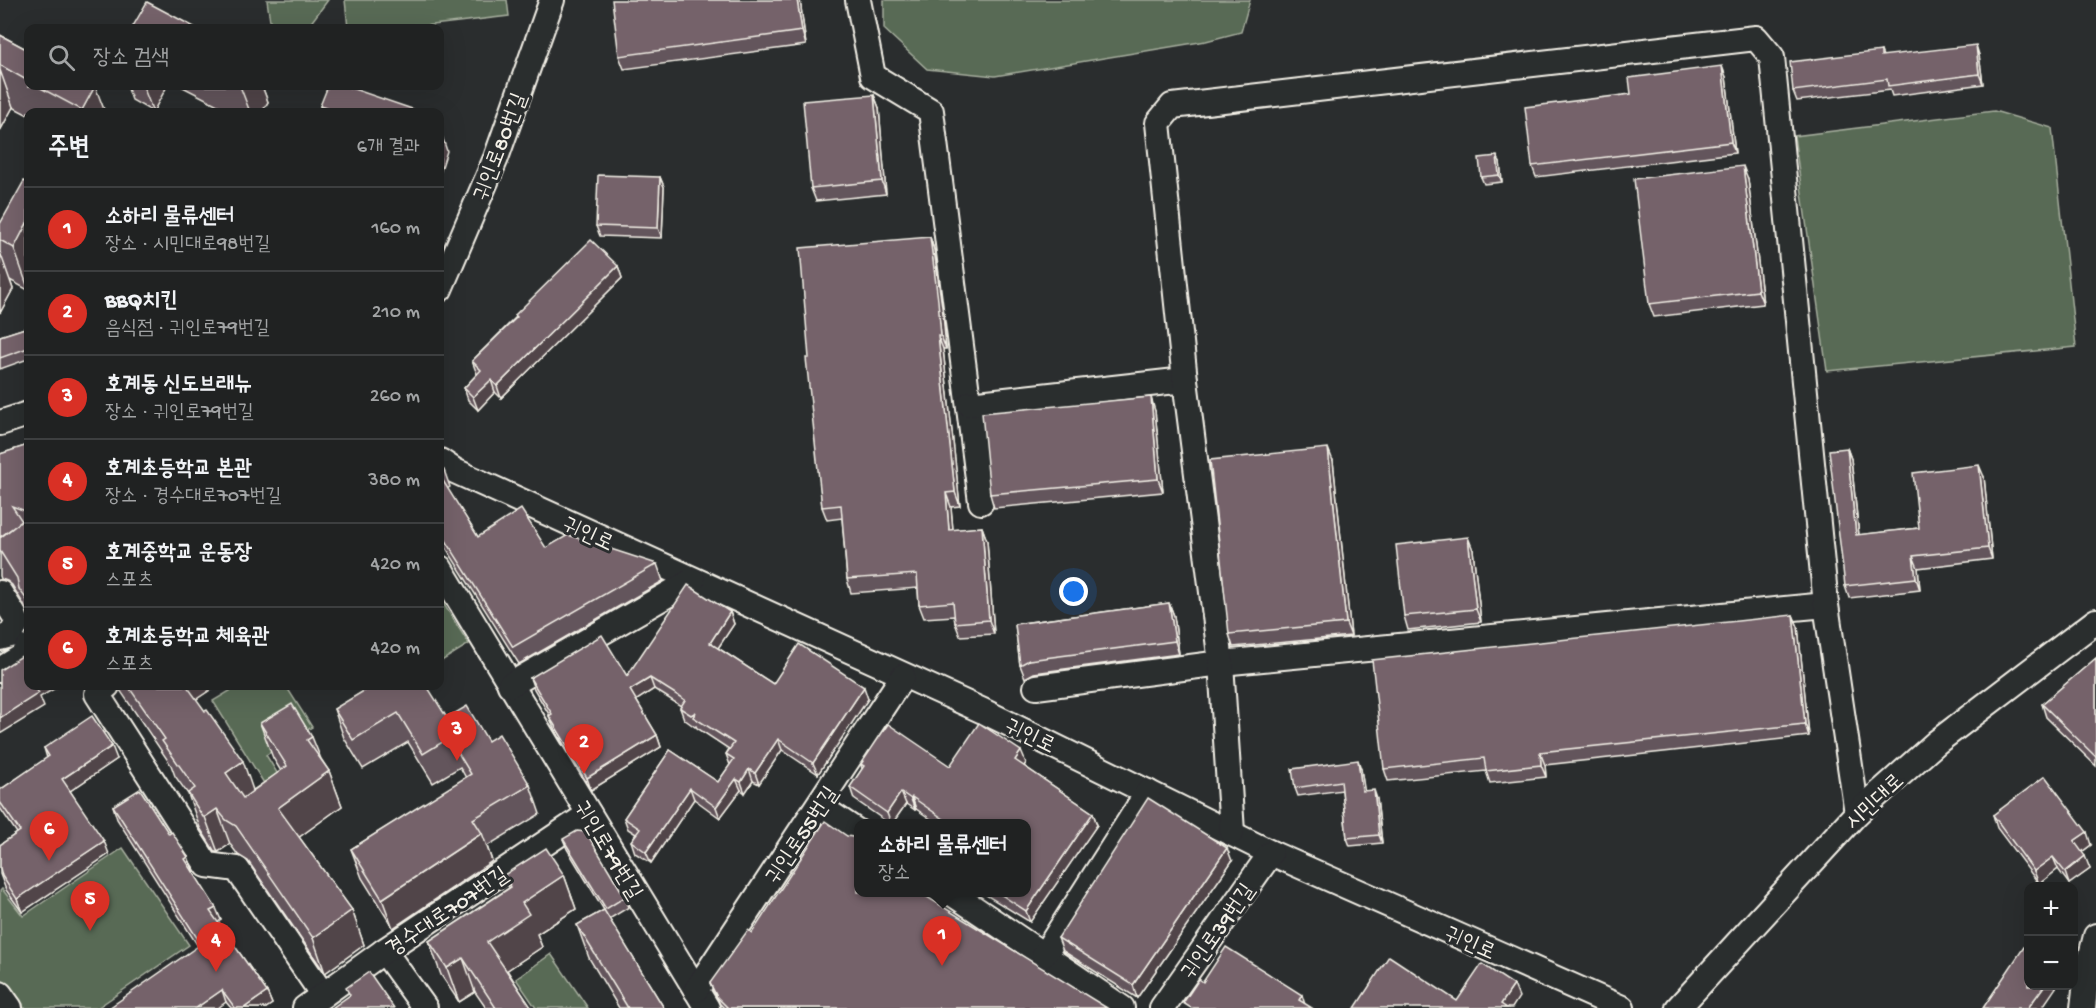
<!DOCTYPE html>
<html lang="ko">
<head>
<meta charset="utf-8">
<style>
	body { margin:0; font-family:"Gochi Hand","Poor Story",sans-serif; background:#282a2a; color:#f1f3f6 }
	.controls { position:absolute; right:18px; bottom:18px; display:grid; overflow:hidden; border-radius:12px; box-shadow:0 6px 24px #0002 }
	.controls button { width:54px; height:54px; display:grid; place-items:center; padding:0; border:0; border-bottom:2px solid #3d3f40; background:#202222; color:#f1f3f6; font:30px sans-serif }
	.you { position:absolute; left:1074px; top:592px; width:21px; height:21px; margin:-15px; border:4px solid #fff; border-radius:50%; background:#1a73e8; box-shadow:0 0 0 9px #1a73e833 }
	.badge { display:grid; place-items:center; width:39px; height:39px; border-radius:50%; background:#d93025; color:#fff; font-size:20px; font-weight:700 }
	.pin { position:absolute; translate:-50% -50px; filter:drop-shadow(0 2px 3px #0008) }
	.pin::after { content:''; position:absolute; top:32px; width:21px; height:18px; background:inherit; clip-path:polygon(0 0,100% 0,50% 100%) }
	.popup { position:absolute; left:854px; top:819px; width:177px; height:78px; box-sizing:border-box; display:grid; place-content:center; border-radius:12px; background:#202222; filter:drop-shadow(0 2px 4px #0005); font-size:20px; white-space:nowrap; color:#a2a4a5 }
	.popup b { font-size:22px; color:#f1f3f6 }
	.popup::after { content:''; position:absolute; left:50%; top:100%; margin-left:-12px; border:12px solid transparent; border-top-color:#202222 }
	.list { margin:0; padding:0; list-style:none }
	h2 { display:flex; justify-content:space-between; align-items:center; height:78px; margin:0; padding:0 24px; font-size:26px }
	h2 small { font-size:20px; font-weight:400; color:#a2a4a5 }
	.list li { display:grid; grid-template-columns:39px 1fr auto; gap:18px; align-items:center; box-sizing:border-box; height:84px; padding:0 24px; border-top:2px solid #3d3f40 }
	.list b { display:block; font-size:22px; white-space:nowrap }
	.list p { margin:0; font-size:20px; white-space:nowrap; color:#a2a4a5 }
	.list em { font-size:20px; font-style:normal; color:#a2a4a5 }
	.icon { flex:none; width:33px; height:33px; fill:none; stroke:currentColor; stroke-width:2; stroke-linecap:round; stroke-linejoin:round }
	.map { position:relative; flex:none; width:2096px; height:1008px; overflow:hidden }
	.search { position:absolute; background:#202222; box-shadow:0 6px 24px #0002; left:24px; top:24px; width:420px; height:66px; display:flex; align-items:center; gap:15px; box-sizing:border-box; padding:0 21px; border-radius:12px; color:#a2a4a5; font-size:22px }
	.panel { position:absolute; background:#202222; box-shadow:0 6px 24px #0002; left:24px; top:108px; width:420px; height:582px; border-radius:12px }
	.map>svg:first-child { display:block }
	.green { fill:#586a54; stroke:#a6ae9e; stroke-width:1.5 }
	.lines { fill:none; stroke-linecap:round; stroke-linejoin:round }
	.minor-casing { stroke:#f4f1e8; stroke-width:28 }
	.minor { stroke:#2a2d2e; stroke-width:24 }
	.wall { fill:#64545b; stroke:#f4f1e8; stroke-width:1.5 }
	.shaded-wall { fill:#51454a; stroke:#f4f1e8; stroke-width:1.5 }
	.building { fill:#74626a; stroke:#f4f1e8; stroke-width:1.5 }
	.labels { text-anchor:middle; stroke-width:6; stroke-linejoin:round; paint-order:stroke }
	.street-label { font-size:22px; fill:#f4f1e8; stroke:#2a2d2e }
</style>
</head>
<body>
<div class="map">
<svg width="2096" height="1008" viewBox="0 0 2096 1008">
	<rect width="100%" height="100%" fill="#2a2d2e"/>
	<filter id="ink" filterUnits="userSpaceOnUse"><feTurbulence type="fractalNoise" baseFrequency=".0167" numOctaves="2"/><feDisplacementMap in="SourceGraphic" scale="12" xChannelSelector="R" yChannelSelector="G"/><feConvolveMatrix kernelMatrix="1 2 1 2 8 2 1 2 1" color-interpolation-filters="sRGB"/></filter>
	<g filter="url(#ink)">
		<!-- green -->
		<g class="green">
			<path d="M267,0H328L307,28H271Z"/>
			<path d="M345,0H507L509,16L407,28H348Z"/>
			<path d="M884,0H1250L1241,32L1206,41L995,76L927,69L884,29Z"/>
			<path d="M1994,111L2052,128L2076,347L1827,371L1794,136Z"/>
			<path d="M440,598L469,644L440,662Z"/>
			<path d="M238,686H286L312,727L266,755L289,792L275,801L213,701Z"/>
			<path d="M123,848L189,945L97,1008H16L0,982V891L2,889L23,916Z"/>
			<path d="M551,954L588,1008H536L516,979Z"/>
		</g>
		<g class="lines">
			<!-- minor casing -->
			<g class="minor-casing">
				<g id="minor">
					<path d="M858,0L873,76L931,111L981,502"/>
					<path d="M440,289L496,158L552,0"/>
					<path d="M969,404L1185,380"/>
					<path d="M0,423L28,414"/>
					<path d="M440,461L455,471L983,711L1271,853L1622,1008"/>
					<path d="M440,568L707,1008"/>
					<path d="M0,593L18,621L11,635L0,638"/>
					<path d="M0,670L21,657L28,648"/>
					<path d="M510,685L693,580"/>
					<path d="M107,686L97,694L207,865L237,869L323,995"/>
					<path d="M1036,687L1221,663L1826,605"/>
					<path d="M819,806L858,832"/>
					<path d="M1232,832L1221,663L1185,380L1158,123L1172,106L1756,38L1772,57L1826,605L1857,813"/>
					<path d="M950,892L1122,1008"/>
					<path d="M384,951L425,1008"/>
					<path d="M1044,955L1148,792"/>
					<path d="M696,990L903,676"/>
					<path d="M0,994L10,1008"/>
					<path d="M305,1008L384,951L589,814"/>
					<path d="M1162,1008L1271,853"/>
					<path d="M1678,1008L1857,813L1937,742L2096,621"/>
					<path d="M2083,1008L2087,972L2096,936"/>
				</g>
			</g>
			<!-- minor -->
			<use href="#minor" class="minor"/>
		</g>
		<!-- wall -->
		<g class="wall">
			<path d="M800,0L806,45L624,69L619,56Z"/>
			<path d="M0,35L28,50V86H94L105,112H28V115L13,107L0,131Z"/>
			<path d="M1881,51L1883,56L1979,55L1983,84L1892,96L1890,90L1797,101L1793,91Z"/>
			<path d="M1726,77L1735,153L1536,177L1532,166L1631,94Z"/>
			<path d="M127,86H167L153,112L132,100Z"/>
			<path d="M181,86H262L268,102L262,112H231Z"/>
			<path d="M874,95L879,108L886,194L816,201L811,188Z"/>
			<path d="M320,106L421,112H322Z"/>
			<path d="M1500,162L1502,182L1484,184L1481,177Z"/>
			<path d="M660,177L664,187L662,238L600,236L596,226Z"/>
			<path d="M1748,179L1763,304L1654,317L1649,304Z"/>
			<path d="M28,183V290L10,280L13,289L0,313V224Z"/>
			<path d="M930,237L934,250L943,314L946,349H943L960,506L951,507L953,530L982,527L987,541L994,634L960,636L955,623L954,616L924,618L919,605L918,588L851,593L847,579L842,518L827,520L822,507L809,358Z"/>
			<path d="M618,266L622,278L501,398L495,392L478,410L468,400L464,388L477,374L472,361L516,317L515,315Z"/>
			<path d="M28,327V359L0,369V336Z"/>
			<path d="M1155,411L1163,492L994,508L990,494Z"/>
			<path d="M28,445V616L24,605L12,585L7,581L1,579L0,576V454Z"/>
			<path d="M1847,448L1851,459L1859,535L1919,528L1984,477L1992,559L1918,568L1920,590L1849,598L1845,586Z"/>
			<path d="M1333,461L1351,636L1233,647L1229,634Z"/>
			<path d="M440,468L444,470L450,487L447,489L478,537L546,548L657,564L663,581L519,664L440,538Z"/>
			<path d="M1473,550L1481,622L1408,630L1404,616Z"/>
			<path d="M1169,603L1174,616L1179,654L1034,673L1025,678L1020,665L1015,624Z"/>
			<path d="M730,612L734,624L718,648L773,684L868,699L818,774L782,750L759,784L753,781L745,793L741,790L720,818L694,799L651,863L635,853L631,841L636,834L628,829L624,818L670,750L718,782L730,765L726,754L729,749L697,728L696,726L695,727L684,719L680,708L681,706L654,689L636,700L657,735L661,747L591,790L554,728L549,716H550L534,689L530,678L627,676Z"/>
			<path d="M1793,615L1798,627L1809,736L1545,765L1546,777L1490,783L1486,771L1388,781L1384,769Z"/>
			<path d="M2096,658V766L2046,717L2042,704Z"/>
			<path d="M119,686H216L196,699L253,790L281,771L273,758L260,723L312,737L321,759L329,771L342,806L299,837L352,910L364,945L325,973L248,861L238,855L230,844L218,852H215L200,828L188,794L175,776L171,765L120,690Z"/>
			<path d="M372,686L447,718L488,741L530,785L540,814L487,846L492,861L393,928L362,878L351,849L466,778L460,767L433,783L408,742L363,769L344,738L334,709Z"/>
			<path d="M44,748L117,759L70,791L109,854L22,912L6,890L0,874V845L17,833L0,808V790L47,758Z"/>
			<path d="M1026,763L1024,766L1093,813L1097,825L1030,922L986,895L985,892H1026V824H938L916,809L915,810L906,804L892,824H890L854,799L850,787L862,769L861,764L950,766Z"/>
			<path d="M1361,769L1364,791L1377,799L1382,843L1350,846L1347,838L1342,790L1298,796L1295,788Z"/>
			<path d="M113,806L169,834L188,857L193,870H192L221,920L218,922L267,992L272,1004L266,1008H231L226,1002L198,946L117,819Z"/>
			<path d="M1993,815L2091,845L2082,852L2090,869L2069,884L2058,869L2039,884L1997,828Z"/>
			<path d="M563,839L625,897L629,907L609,919L664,1008H619L589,958L577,925L604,910L567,849Z"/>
			<path d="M1232,861L1137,998L1063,951L1058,938Z"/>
			<path d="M504,875H564L576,909L537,934L542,947L507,970L531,1008H486L475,992L459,1002L441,975L429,941L509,888Z"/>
			<path d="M858,892L1107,1008H724L720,1004L710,983Z"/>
		</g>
		<!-- shaded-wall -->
		<g class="shaded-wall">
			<path d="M797,0H800L806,45L802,31Z"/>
			<path d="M1976,45L1979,55L1983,84L1979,74Z"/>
			<path d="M1722,66L1726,77L1735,153L1731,142Z"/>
			<path d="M0,70L13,107L0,131Z"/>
			<path d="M95,86L105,112H83L82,110Z"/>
			<path d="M143,86H167L153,112Z"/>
			<path d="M240,86H262L268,102L262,112H250Z"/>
			<path d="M874,95L879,108L886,194L882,181Z"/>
			<path d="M440,130L447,151L440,173Z"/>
			<path d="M1497,156L1500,162L1502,182L1499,175Z"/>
			<path d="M1743,166L1748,179L1763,304L1758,291Z"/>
			<path d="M660,177L664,187L662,238L658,228Z"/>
			<path d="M28,221V288L14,248Z"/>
			<path d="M930,237L934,250L943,314L946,349L941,336Z"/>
			<path d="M0,252L13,289L0,313Z"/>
			<path d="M618,266L622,278L501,398L497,386Z"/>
			<path d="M938,336L943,349L960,506L955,492Z"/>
			<path d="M491,380L495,392L478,410L473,397Z"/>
			<path d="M1151,397L1155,411L1163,492L1158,479Z"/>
			<path d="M1328,448L1333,461L1351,636L1346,623Z"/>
			<path d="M1847,448L1851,459L1860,547L1856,535Z"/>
			<path d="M1979,465L1984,477L1992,559L1988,548Z"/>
			<path d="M946,493L951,507L954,543L949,530Z"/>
			<path d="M982,527L987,541L994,634L989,620Z"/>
			<path d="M1468,537L1473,550L1481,622L1476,609Z"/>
			<path d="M1913,556L1918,568L1920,590L1916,578Z"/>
			<path d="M1169,603L1174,616L1179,654L1175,641Z"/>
			<path d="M730,612L734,624L714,654L710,643Z"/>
			<path d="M1793,615L1798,627L1809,736L1805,724Z"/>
			<path d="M650,678L654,689L634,702L630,690Z"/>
			<path d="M34,686H59L40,697L44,707L0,734V718Z"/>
			<path d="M182,686H216L189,704Z"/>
			<path d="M864,687L868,699L818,774L813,763Z"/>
			<path d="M657,735L661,747L591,790L587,778Z"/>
			<path d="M778,739L782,750L759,784L755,773Z"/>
			<path d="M112,746L117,759L67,793L62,779Z"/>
			<path d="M1021,751L1026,763L1020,772L1015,760Z"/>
			<path d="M1540,752L1545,765L1546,777L1541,765Z"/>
			<path d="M1358,760L1361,769L1366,800L1362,791Z"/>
			<path d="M243,761L255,796L239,808L226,773Z"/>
			<path d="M749,769L753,781L745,793L741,782Z"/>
			<path d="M329,771L342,806L291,843L278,808Z"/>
			<path d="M736,779L741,790L720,818L716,807Z"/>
			<path d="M690,788L694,799L651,863L646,852Z"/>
			<path d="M1374,790L1377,799L1382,843L1379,835Z"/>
			<path d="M901,792L906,804L892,824H891L887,813Z"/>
			<path d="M912,797L916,809L915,810L911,799Z"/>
			<path d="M217,809L230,844L218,852L205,817Z"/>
			<path d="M1093,813L1097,825L1030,922L1026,911Z"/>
			<path d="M2087,832L2091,845L2079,854L2074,841Z"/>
			<path d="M482,833L492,861L393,928L382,899Z"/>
			<path d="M104,841L109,854L22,912L17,899Z"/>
			<path d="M1227,848L1232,861L1137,998L1133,985Z"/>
			<path d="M2085,856L2090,869L2069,884L2065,872Z"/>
			<path d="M188,857L193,870L190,872L185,859Z"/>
			<path d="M2053,857L2058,869L2039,884L2034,871Z"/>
			<path d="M564,875L576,909L537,934L542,947L500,975L487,942L522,903Z"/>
			<path d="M216,908L221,920L215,924L210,911Z"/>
			<path d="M352,910L364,945L325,973L313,938Z"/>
			<path d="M463,958L475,992L459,1002L447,968Z"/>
			<path d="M1514,985L1519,997L1512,1008H1503L1501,1004Z"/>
			<path d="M2044,986H2057L2042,1008H2028Z"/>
			<path d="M222,990L226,1002L218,1008H196Z"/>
			<path d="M267,992L272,1004L266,1008H244Z"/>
			<path d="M1302,995L1306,1008L1299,1000Z"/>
		</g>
		<!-- building -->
		<g class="building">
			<path d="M612,0H797L802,31L619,56Z"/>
			<path d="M147,2L196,28H132Z"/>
			<path d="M0,35L28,50V81L0,65Z"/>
			<path d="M1976,45L1979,74L1888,86L1887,79L1793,91L1790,62L1881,51V56Z"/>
			<path d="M1722,66L1731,142L1532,166L1525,107L1631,94L1629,78Z"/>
			<path d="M37,86H95L82,110Z"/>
			<path d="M328,86H345L421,112H338L320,106Z"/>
			<path d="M874,95L882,181L811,188L803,101Z"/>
			<path d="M1497,156L1499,175L1481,177L1479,158Z"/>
			<path d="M1743,166L1758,291L1649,304L1634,179Z"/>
			<path d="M598,175L660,177L658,228L596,226Z"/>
			<path d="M24,181L28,183V221L14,248L0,240V224Z"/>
			<path d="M930,237L938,300L941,336H938L955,492L946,493L949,530L982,527L989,620L955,623L953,602L919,605L917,574L847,579L841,505L822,507L806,358H809L800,248Z"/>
			<path d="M591,240L618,266L497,386L491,380L473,397L464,388L481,370L472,361L517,317L515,315Z"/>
			<path d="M28,327V348L0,358V336Z"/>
			<path d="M1151,397L1158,479L990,494L982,413Z"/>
			<path d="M28,445V512L12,506L22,521L0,537V454Z"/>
			<path d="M1328,448L1346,623L1229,634L1210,460Z"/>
			<path d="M1847,448L1856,535L1919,528L1913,473L1979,465L1988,548L1913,556L1916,578L1845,586L1829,450Z"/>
			<path d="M440,476L478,537L521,509L546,548L568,535L657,564L513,647L440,531Z"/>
			<path d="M27,517L28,520V599L27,600L19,589L17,578L0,551V538Z"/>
			<path d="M1468,537L1476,609L1404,616L1396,545Z"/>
			<path d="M688,585L730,612L710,643L773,684L799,644L864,687L813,763L778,739L755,773L749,769L741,782L736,779L716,807L690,788L646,852L631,841L640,829L624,818L670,750L718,782L734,759L726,754L734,743L693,717L696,712L691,715L680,708L685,700L650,678L630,690L657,735L587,778L549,716L552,714L530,678L602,635L627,676Z"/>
			<path d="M1169,603L1175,641L1029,660L1020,665L1015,624Z"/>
			<path d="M1793,615L1805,724L1540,752L1541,765L1486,771L1484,758L1384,769L1372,660Z"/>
			<path d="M28,652V686H34L39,693L0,718V670Z"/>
			<path d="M2096,658V757L2042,704Z"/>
			<path d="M128,686H187L205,711L207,710L243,761L226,773L243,798L287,766L260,723L292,704L312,737L307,740L329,771L278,808L352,910L313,938L236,826L226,820L217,809L205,817H203L188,793L195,788L162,741L165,739Z"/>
			<path d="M372,686H427L447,718L467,706L488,741L499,734L530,785L473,819L482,833L382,899L351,849L471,774L449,738L423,754L398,713L353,740L334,709Z"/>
			<path d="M92,716L112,746L62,779L104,841L17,899L2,876L0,868V845L20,831L0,802V790L49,756L44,748Z"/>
			<path d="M979,723L1021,751L1015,760L1093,813L1026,911L997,892H1026V824H951L912,797L911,799L901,792L887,813L850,787L864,766L861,764L888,724L950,766Z"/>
			<path d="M1358,760L1362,791L1374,790L1379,835L1347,838L1341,781L1295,788L1292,769Z"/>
			<path d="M2045,776L2087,832L2074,841L2085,856L2065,872L2053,857L2034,871L1993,815Z"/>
			<path d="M140,789L169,834L172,832L188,857L185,859L216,908L210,911L267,992L244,1008H235L222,990L196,1008H109L201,944L113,806Z"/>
			<path d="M1148,798L1227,848L1133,985L1058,938Z"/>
			<path d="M825,821L847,836L858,838V892H919L1107,1008H728L717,997L710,983L748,930L752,933Z"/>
			<path d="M577,831L586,832L625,897L606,909L563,839Z"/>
			<path d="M546,848L564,875L522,903L529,914L487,942L531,1007L529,1008H496L463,958L447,968L429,941L511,887L504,875Z"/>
			<path d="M604,910L664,1008H628L577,925Z"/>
			<path d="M2028,941V986H2044L2028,1008H1983Z"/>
			<path d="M1226,947L1302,995L1299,1000L1312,1008H1191L1183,1003L1199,979L1203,982Z"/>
			<path d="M1389,956L1457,1001L1482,964L1514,985L1501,1004L1507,1008H1355Z"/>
			<path d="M369,972L394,1008H332L350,995L346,988Z"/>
		</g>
	</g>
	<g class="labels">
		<!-- street labels -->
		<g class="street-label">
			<text transform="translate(498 146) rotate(-69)" y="8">귀인로80번길</text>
			<text transform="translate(589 532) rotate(25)" y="8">귀인로</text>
			<text transform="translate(1031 734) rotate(26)" y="8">귀인로</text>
			<text transform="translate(1873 800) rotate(-43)" y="8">시민대로</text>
			<text transform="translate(800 834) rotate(-56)" y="8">귀인로55번길</text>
			<text transform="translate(610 849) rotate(59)" y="8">귀인로79번길</text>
			<text transform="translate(446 910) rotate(-34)" y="8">경수대로707번길</text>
			<text transform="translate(1216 930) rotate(-55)" y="8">귀인로39번길</text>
			<text transform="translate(1471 941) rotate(24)" y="8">귀인로</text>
		</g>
	</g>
</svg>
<div class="controls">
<button>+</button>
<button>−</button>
</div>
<div class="you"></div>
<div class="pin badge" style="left:942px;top:966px">1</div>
<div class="popup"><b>소하리 물류센터</b>장소</div>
<div class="pin badge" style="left:584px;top:774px">2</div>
<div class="pin badge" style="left:457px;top:761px">3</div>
<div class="pin badge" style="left:216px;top:972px">4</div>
<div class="pin badge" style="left:90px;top:931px">5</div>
<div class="pin badge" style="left:49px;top:861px">6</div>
<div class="search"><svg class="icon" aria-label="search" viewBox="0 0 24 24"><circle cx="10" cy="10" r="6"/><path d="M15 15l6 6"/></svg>장소 검색</div>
<section class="panel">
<h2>주변<small>6개 결과</small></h2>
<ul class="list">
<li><span class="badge">1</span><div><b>소하리 물류센터</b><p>장소 · 시민대로98번길</p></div><em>160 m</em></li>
<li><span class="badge">2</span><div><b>BBQ치킨</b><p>음식점 · 귀인로79번길</p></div><em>210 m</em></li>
<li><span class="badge">3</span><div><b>호계동 신도브래뉴</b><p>장소 · 귀인로79번길</p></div><em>260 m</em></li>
<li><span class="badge">4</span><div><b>호계초등학교 본관</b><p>장소 · 경수대로707번길</p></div><em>380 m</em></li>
<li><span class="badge">5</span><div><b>호계중학교 운동장</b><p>스포츠</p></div><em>420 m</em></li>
<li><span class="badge">6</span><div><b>호계초등학교 체육관</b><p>스포츠</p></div><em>420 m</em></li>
</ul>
</section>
</div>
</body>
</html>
